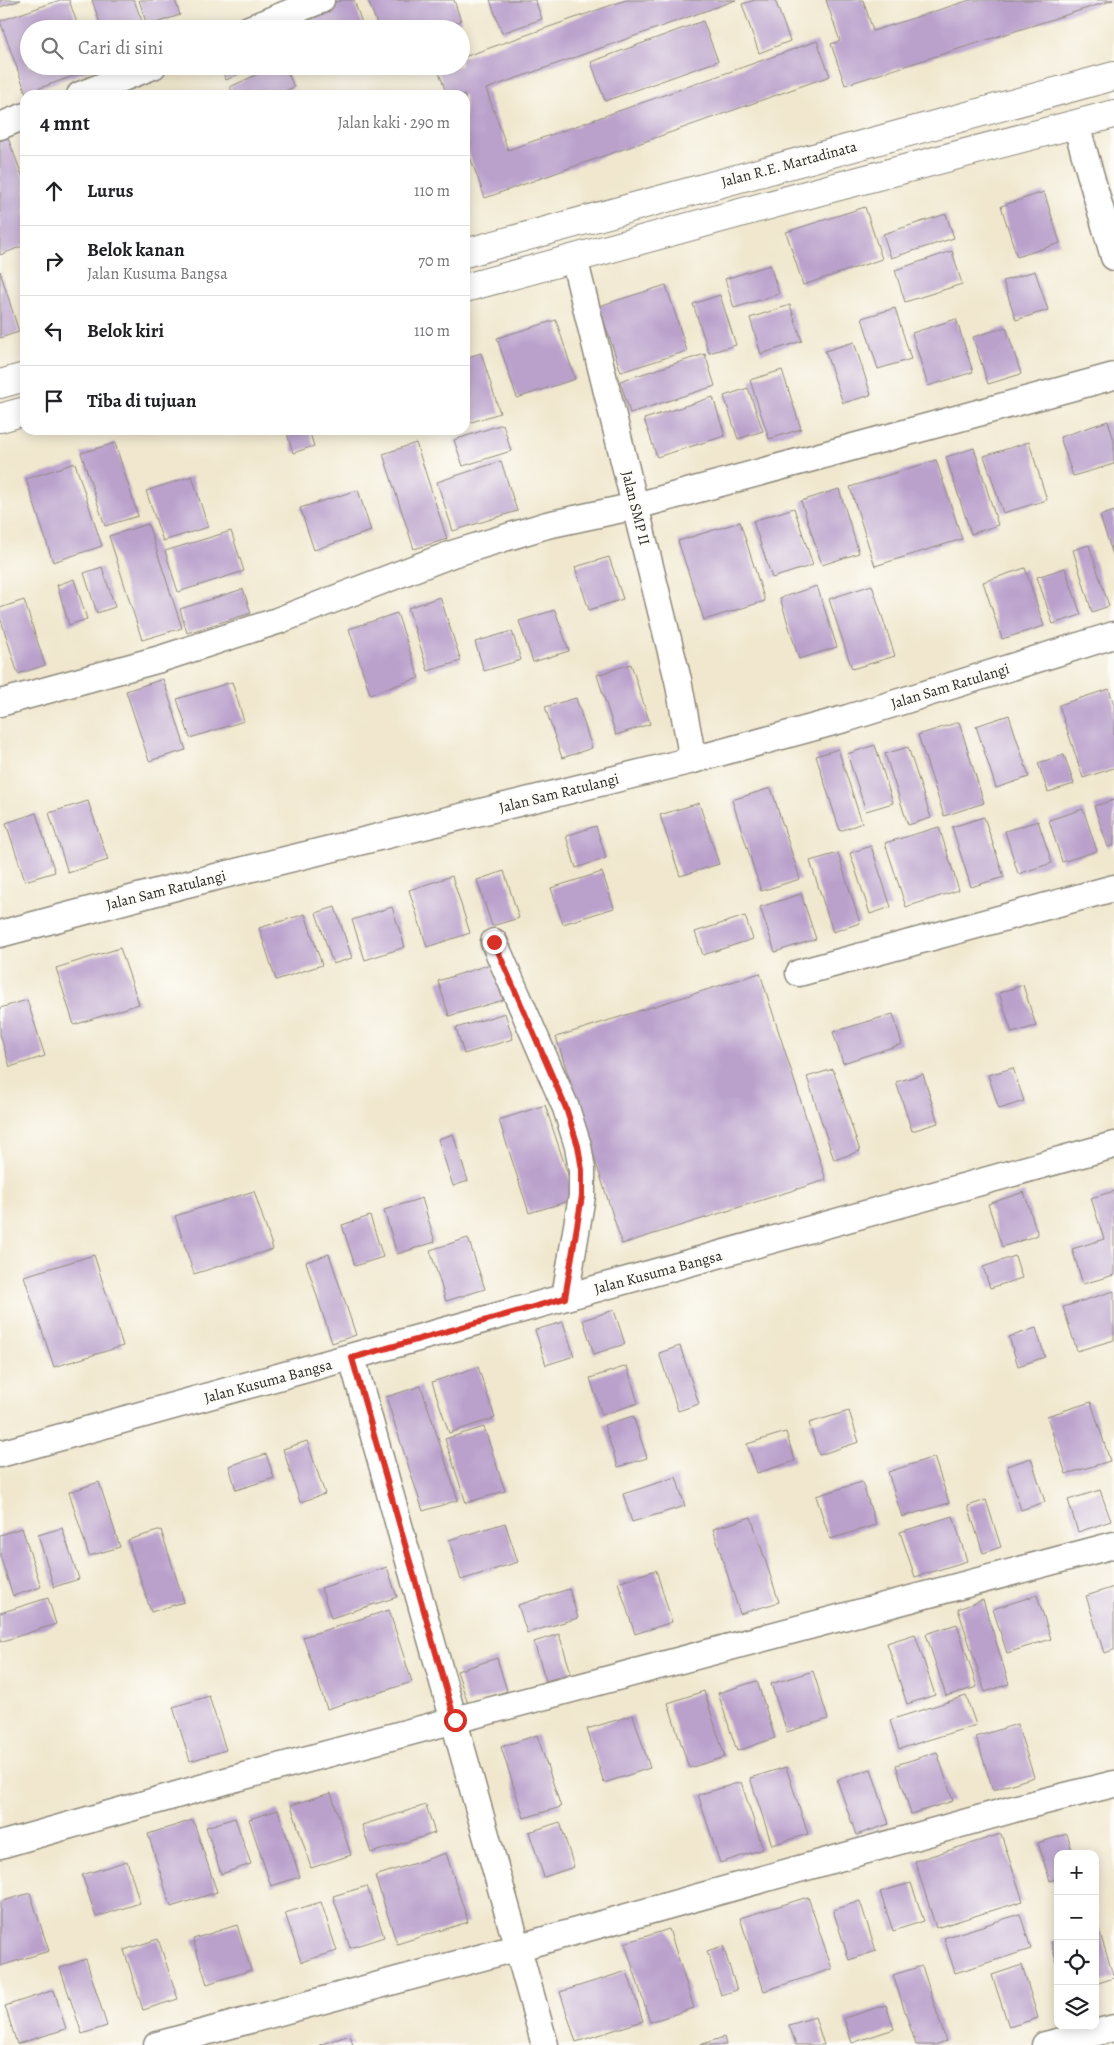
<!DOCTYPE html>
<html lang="id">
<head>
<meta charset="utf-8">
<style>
	body { margin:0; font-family:Alegreya,serif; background:#f6f6f6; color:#202124 }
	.controls { position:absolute; right:15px; bottom:15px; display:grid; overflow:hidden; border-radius:10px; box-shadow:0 2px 12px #0003 }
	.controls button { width:45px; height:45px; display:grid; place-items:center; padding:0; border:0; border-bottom:1px solid #e0e0e0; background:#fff; color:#202124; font:25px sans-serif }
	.stop { position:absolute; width:15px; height:15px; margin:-11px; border:4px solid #d93025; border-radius:50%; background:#fff }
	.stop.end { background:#d93025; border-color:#fff; box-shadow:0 1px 5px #0008 }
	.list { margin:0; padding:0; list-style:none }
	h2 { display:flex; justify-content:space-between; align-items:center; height:65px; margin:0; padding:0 20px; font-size:21px }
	h2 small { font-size:16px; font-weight:400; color:#757577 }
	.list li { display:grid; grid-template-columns:32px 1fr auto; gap:15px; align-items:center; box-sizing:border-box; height:70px; padding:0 20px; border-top:1px solid #e0e0e0 }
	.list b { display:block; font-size:19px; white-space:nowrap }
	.list p { margin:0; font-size:16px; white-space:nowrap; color:#757577 }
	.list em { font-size:16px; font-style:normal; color:#757577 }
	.icon { flex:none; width:28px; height:28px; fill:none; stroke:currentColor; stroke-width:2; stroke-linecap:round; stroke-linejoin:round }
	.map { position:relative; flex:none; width:1114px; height:2045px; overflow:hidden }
	.search { position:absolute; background:#fff; box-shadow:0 2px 12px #0003; left:20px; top:20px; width:450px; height:55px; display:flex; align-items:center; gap:12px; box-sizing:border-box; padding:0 18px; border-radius:28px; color:#757577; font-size:19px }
	.panel { position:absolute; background:#fff; box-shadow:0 2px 12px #0003; left:20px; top:90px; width:450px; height:345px; border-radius:15px }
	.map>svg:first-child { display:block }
	.building { fill:#baa1cc }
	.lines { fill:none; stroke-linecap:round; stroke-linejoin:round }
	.minor-casing { stroke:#8e897c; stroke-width:29 }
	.highway-casing { stroke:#8e897c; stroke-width:30 }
	.minor { stroke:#fff; stroke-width:26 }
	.highway { stroke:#fff; stroke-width:28 }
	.route { stroke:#d93025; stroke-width:6 }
	.labels { text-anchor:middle; stroke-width:4.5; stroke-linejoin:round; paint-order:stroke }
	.street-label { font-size:15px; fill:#2b2b2b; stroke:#fdfcf7 }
</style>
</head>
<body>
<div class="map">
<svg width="1114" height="2045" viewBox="0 0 1114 2045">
	<rect width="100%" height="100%" fill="#fdfcf7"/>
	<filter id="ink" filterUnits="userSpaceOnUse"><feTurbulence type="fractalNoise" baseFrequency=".02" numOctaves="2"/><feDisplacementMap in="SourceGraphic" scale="10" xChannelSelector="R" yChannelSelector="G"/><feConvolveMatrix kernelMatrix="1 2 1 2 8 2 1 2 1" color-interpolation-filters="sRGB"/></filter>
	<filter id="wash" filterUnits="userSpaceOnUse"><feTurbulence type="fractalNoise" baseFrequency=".0096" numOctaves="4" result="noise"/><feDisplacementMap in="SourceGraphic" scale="20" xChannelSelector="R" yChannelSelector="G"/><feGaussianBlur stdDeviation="1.12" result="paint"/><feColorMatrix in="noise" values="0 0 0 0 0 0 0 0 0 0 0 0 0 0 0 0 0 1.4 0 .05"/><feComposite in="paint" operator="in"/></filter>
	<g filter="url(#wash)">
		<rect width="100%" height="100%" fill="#f0e7ce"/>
		<g id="blocks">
			<!-- building -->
			<g class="building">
				<path d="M0,0H21L0,7Z"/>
				<path d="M60,0H69L79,29H29V66H92L93,69L26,93L0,21Z"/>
				<path d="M92,0H134L145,29H102Z"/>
				<path d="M139,0H175L180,15L147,26Z"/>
				<path d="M342,0H354L364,29H281L279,22Z"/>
				<path d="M368,0H454L461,21L442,29H379Z"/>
				<path d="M490,0H535L542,19L502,33Z"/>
				<path d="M626,0H736L486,89L508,150L817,41L830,76L485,198L465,143V95H447L437,67L461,66V58Z"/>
				<path d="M755,0H775L790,41L759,53L742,4Z"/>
				<path d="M826,0H863L873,31L970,0H1113L845,85L831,44L840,41Z"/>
				<path d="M703,21L718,61L605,101L591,62Z"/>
				<path d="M220,66H257L226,80Z"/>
				<path d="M275,66H285L294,87L277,95H234L230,87Z"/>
				<path d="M8,138L25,183V245L0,255V141Z"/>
				<path d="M1044,192L1060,243L1017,257L1001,206Z"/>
				<path d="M865,207L882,259L803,285L786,232Z"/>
				<path d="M946,214L954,238L891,258L883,234Z"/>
				<path d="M952,251L962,284L905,302L895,270Z"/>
				<path d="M770,265L779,294L734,308L725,279Z"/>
				<path d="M0,271L19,332L0,338Z"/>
				<path d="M1035,271L1048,310L1016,320L1003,281Z"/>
				<path d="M666,285L687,351L621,372L599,306Z"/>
				<path d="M720,295L736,345L709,353L693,304Z"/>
				<path d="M790,305L802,341L761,354L750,318Z"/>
				<path d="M895,308L911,359L878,369L862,318Z"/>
				<path d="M956,319L973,372L928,386L912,333Z"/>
				<path d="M556,320L575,379L517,398L497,338Z"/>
				<path d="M1006,327L1021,374L988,384L973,337Z"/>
				<path d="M854,342L871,395L843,403L825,351Z"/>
				<path d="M481,353L500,413L465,424V358Z"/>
				<path d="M705,354L715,386L630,413L620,381Z"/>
				<path d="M782,370L801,429L769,439L750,380Z"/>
				<path d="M748,388L763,431L738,439L724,396Z"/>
				<path d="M713,397L725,436L657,457L644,419Z"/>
				<path d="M1108,421L1114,440V464L1073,476L1060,437Z"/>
				<path d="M503,424L511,451L463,466L454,440Z"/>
				<path d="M286,430H309L314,446L293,453Z"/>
				<path d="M1029,442L1047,500L1003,513L984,456Z"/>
				<path d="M115,443L138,516L105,526L81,453Z"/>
				<path d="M416,443L447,539L414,549L383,454Z"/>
				<path d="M974,448L998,525L971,534L946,457Z"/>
				<path d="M936,460L962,539L875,566L850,487Z"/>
				<path d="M501,461L517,511L453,531L437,482Z"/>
				<path d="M75,463L102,546L53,562L26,479Z"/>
				<path d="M192,476L208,527L163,541L146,491Z"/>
				<path d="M839,489L859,553L822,565L801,501Z"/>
				<path d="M358,490L371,531L314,550L300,508Z"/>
				<path d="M794,508L813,565L772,578L753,521Z"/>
				<path d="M1114,511V558L1100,516Z"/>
				<path d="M740,522L765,601L704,620L678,541Z"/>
				<path d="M148,524L182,628L142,640L109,536Z"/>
				<path d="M231,531L244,571L178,592L165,551Z"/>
				<path d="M1089,545L1109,606L1092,612L1073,550Z"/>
				<path d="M609,557L623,599L589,610L575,567Z"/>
				<path d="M102,567L115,607L97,613L84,573Z"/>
				<path d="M1025,568L1044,626L1002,639L983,582Z"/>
				<path d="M1065,568L1081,615L1053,624L1037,577Z"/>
				<path d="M74,579L87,619L69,625L57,585Z"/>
				<path d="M872,585L895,656L852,669L829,599Z"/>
				<path d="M817,586L837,647L799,659L780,598Z"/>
				<path d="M243,589L251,613L187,633L180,609Z"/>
				<path d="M440,597L461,661L428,671L408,608Z"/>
				<path d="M24,600L45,665L18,674L0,617V608Z"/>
				<path d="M555,610L569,651L533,662L519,621Z"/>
				<path d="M397,613L419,678L370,694L349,629Z"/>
				<path d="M512,631L521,660L484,671L475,642Z"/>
				<path d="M631,664L650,724L616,735L597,675Z"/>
				<path d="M163,679L186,750L149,761L126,691Z"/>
				<path d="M232,682L244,721L190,738L177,699Z"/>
				<path d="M1109,689L1114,705V768L1083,778L1059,705Z"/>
				<path d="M576,698L592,748L562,758L545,707Z"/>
				<path d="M1009,715L1029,777L996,788L976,726Z"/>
				<path d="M959,722L984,803L944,816L918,735Z"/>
				<path d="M875,745L893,803L866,811L847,754Z"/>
				<path d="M908,747L931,818L908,825L885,754Z"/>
				<path d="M838,749L862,823L840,831L816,756Z"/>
				<path d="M1064,755L1074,784L1048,792L1038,763Z"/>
				<path d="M771,788L800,879L761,891L732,800Z"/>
				<path d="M1114,800V845L1108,847L1094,806Z"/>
				<path d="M88,801L108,860L68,873L49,813Z"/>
				<path d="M699,803L719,864L680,876L660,815Z"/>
				<path d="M1083,809L1097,851L1062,862L1049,820Z"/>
				<path d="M36,813L55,872L25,881L6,823Z"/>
				<path d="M984,817L1004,877L971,887L952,827Z"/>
				<path d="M1038,821L1052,863L1018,874L1005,831Z"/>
				<path d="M596,826L606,858L576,868L566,836Z"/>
				<path d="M939,827L959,890L906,907L885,843Z"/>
				<path d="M871,846L891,907L870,914L850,853Z"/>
				<path d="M838,853L860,923L833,932L810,861Z"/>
				<path d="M504,871L519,918L492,926L477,880Z"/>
				<path d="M602,872L614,908L563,924L551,888Z"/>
				<path d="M452,876L470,933L427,947L409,890Z"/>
				<path d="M801,894L816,939L775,952L760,907Z"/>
				<path d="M335,907L352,958L333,964L316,913Z"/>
				<path d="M392,907L405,947L365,960L352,920Z"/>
				<path d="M305,914L322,965L276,980L259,928Z"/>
				<path d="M745,916L753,939L703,955L695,932Z"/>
				<path d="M120,948L139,1004L74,1025L56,968Z"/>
				<path d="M491,964L503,1000L449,1016L438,981Z"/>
				<path d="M760,973L826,1180L622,1244L556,1037Z"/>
				<path d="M1023,985L1036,1026L1012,1033L999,993Z"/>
				<path d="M27,1000L45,1056L10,1067L0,1034V1008Z"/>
				<path d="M505,1013L513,1039L464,1054L456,1028Z"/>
				<path d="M893,1014L902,1044L843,1063L833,1032Z"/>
				<path d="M1013,1068L1024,1101L999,1109L988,1075Z"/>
				<path d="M833,1069L860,1151L834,1160L807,1077Z"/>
				<path d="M923,1074L938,1123L912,1131L896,1082Z"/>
				<path d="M545,1105L576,1199L529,1213L499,1120Z"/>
				<path d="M453,1134L468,1181L453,1186L438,1139Z"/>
				<path d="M254,1191L273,1249L194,1274L175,1216Z"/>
				<path d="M1114,1191V1275L1083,1284L1072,1249L1104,1239L1091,1198Z"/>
				<path d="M1024,1192L1038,1235L1002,1247L988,1204Z"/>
				<path d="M422,1198L435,1242L397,1254L384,1210Z"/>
				<path d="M370,1216L383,1257L355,1266L342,1225Z"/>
				<path d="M468,1238L485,1289L446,1301L430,1250Z"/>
				<path d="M329,1254L356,1335L332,1343L306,1262Z"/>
				<path d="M94,1255L123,1346L54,1367L24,1276Z"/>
				<path d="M1015,1256L1022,1278L990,1288L983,1267Z"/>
				<path d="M1114,1291V1340L1077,1351L1063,1307Z"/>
				<path d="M614,1310L625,1344L594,1354L583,1320Z"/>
				<path d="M563,1322L574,1356L546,1365L535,1330Z"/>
				<path d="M1036,1328L1045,1357L1018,1366L1009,1337Z"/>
				<path d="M680,1346L699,1404L678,1411L659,1353Z"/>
				<path d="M627,1366L638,1403L602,1415L590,1378Z"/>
				<path d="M478,1367L495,1418L449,1433L432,1382Z"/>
				<path d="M421,1386L458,1500L423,1511L386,1397Z"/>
				<path d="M1091,1402L1110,1461L1066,1474L1047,1416Z"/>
				<path d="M849,1411L859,1442L819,1455L809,1423Z"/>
				<path d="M633,1416L647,1458L618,1467L604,1425Z"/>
				<path d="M484,1427L505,1491L466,1503L445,1439Z"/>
				<path d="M786,1432L795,1461L757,1473L747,1444Z"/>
				<path d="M307,1441L325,1494L300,1502L283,1449Z"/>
				<path d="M266,1454L274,1478L236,1490L229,1466Z"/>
				<path d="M934,1457L949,1503L902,1517L888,1472Z"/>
				<path d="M1031,1458L1045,1502L1021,1510L1007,1466Z"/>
				<path d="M676,1477L685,1506L632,1522L623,1494Z"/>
				<path d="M99,1482L120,1547L89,1556L69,1492Z"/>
				<path d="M862,1482L876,1525L830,1539L816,1496Z"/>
				<path d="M1100,1490L1111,1521L1078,1532L1068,1500Z"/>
				<path d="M986,1500L1001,1547L983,1553L968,1506Z"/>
				<path d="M953,1516L967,1561L915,1577L900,1532Z"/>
				<path d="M751,1517L779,1602L740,1614L713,1529Z"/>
				<path d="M505,1523L518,1562L461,1580L449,1540Z"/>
				<path d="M22,1528L41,1587L13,1596L0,1556V1535Z"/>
				<path d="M62,1528L79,1579L54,1587L38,1535Z"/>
				<path d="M161,1530L184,1602L151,1612L128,1540Z"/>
				<path d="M387,1567L397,1597L331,1618L321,1588Z"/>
				<path d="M656,1570L672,1622L635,1634L618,1582Z"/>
				<path d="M1114,1587V1650L1104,1653L1086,1596Z"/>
				<path d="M569,1589L578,1618L527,1633L518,1605Z"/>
				<path d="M1037,1595L1051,1639L1007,1653L993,1609Z"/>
				<path d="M48,1598L56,1624L0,1642V1613Z"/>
				<path d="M983,1600L1009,1684L985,1692L958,1609Z"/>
				<path d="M389,1610L412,1682L327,1709L303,1637Z"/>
				<path d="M957,1624L977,1687L946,1696L926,1634Z"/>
				<path d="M559,1634L571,1673L546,1681L534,1642Z"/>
				<path d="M915,1634L935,1695L907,1704L887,1643Z"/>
				<path d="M497,1658L507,1691L468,1704L457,1671Z"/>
				<path d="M813,1671L828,1719L787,1732L771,1684Z"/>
				<path d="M757,1681L775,1738L737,1751L718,1693Z"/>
				<path d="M704,1691L725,1757L689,1768L668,1703Z"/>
				<path d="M209,1696L226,1750L190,1761L173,1707Z"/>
				<path d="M966,1696L976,1725L899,1749L890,1720Z"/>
				<path d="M633,1715L650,1768L604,1783L587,1729Z"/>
				<path d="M1017,1724L1034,1777L993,1790L976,1737Z"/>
				<path d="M537,1735L561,1807L524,1818L501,1747Z"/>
				<path d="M937,1752L953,1801L911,1814L896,1765Z"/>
				<path d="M786,1767L808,1834L772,1845L750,1778Z"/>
				<path d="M871,1769L889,1824L856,1835L837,1780Z"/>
				<path d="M741,1782L763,1849L720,1863L698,1795Z"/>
				<path d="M331,1793L351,1855L311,1868L291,1805Z"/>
				<path d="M426,1805L435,1833L371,1853L362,1825Z"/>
				<path d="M278,1810L300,1877L271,1886L249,1819Z"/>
				<path d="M235,1818L251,1864L221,1874L206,1827Z"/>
				<path d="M193,1820L217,1892L171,1907L148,1834Z"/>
				<path d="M560,1822L574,1867L544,1877L529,1832Z"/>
				<path d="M1001,1834L1023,1901L936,1928L915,1861Z"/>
				<path d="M1067,1834L1073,1854H1058V1878L1050,1881L1038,1843Z"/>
				<path d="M446,1853L468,1922L397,1944L375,1876Z"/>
				<path d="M127,1861L140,1903L96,1917L82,1875Z"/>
				<path d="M911,1883L924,1921L893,1931L880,1892Z"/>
				<path d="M367,1886L384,1937L350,1948L333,1896Z"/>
				<path d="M30,1893L49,1951L0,1966V1902Z"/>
				<path d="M808,1897L832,1969L764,1991L740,1918Z"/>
				<path d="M860,1901L876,1951L849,1960L833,1910Z"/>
				<path d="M321,1902L337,1951L301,1962L285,1913Z"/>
				<path d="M1020,1914L1031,1949L955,1973L944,1938Z"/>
				<path d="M237,1925L251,1970L207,1984L193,1939Z"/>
				<path d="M1098,1927L1114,1978L1095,1984V1928Z"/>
				<path d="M669,1929L694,2008L650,2022L625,1943Z"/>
				<path d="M158,1939L178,1999L143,2010L124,1950Z"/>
				<path d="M1058,1940V1963H1057L1051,1942Z"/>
				<path d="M723,1946L737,1990L721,1995L707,1951Z"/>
				<path d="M86,1959L107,2026L82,2034L60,1968Z"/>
				<path d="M1022,1965L1038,2018L1009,2027L992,1975Z"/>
				<path d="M922,1966L946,2041L935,2045H916L893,1975Z"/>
				<path d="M627,1971L643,2021L576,2042L560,1992Z"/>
				<path d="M54,1990L66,2029L17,2044L5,2006Z"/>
				<path d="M886,2005L894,2029L852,2043L844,2018Z"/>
				<path d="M815,2017L824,2045H796L789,2025Z"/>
				<path d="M350,2035L353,2045H319Z"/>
				<path d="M724,2037L726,2045H700Z"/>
			</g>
		</g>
	</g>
	<g filter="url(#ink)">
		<use href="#blocks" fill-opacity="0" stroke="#8e897c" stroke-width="1"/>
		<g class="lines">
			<!-- minor casing -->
			<g class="minor-casing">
				<g id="minor">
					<path d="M249,29L321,0"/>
					<path d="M80,95L153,66"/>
					<path d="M1076,124L1114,257"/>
					<path d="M0,126L25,116"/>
					<path d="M574,258L678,680L693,760"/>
					<path d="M0,703L160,659L277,621L452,554L547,525L636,506L1114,376"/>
					<path d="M0,934L183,885L693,760L848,718L1114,635"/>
					<path d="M494,942L566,1108L578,1146L582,1170V1196L565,1297"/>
					<path d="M799,973L1114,888"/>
					<path d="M352,1358L545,2045"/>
					<path d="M0,1454L1114,1145"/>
					<path d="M0,1845L229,1780L1114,1545"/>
					<path d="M157,2045L516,1948L1021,1807L1114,1784"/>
					<path d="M1045,2045L1114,2028"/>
				</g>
			</g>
			<!-- highway casing -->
			<g class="highway-casing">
				<g id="highway">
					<path d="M465,253L1114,76"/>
					<path d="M465,288L828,189L1114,114"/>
					<path d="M0,384L25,377"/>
					<path d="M0,418L25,411"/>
				</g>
			</g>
			<!-- minor -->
			<use href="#minor" class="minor"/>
			<!-- highway -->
			<use href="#highway" class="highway"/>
		</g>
	</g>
	<g class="lines" filter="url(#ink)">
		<!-- route -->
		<path class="route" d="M455,1720L352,1358L565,1298L582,1196V1170L578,1146L566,1108L494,942"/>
	</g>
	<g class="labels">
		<!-- street labels -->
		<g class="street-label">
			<text transform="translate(789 164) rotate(-15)" y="5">Jalan R.E. Martadinata</text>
			<text transform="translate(636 508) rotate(76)" y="5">Jalan SMP II</text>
			<text transform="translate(950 686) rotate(-17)" y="5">Jalan Sam Ratulangi</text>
			<text transform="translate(559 793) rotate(-14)" y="5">Jalan Sam Ratulangi</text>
			<text transform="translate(166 890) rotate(-14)" y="5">Jalan Sam Ratulangi</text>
			<text transform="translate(658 1272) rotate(-15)" y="5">Jalan Kusuma Bangsa</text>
			<text transform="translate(268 1381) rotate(-15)" y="5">Jalan Kusuma Bangsa</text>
		</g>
	</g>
</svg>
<div class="controls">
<button>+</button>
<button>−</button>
<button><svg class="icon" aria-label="locate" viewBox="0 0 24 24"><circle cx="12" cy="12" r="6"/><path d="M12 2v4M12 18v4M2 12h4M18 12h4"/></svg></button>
<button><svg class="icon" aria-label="layers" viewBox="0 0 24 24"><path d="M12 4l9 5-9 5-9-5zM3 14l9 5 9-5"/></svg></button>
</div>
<div class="stop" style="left:455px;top:1720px"></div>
<div class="stop end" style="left:494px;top:942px"></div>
<div class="search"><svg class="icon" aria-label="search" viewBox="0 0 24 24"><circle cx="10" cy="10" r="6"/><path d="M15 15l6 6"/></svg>Cari di sini</div>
<section class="panel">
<h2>4 mnt<small>Jalan kaki · 290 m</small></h2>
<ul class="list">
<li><svg class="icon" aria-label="ahead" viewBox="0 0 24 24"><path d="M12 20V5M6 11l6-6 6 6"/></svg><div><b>Lurus</b></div><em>110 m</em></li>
<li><svg class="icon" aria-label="right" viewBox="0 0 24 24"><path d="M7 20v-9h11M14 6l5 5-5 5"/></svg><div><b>Belok kanan</b><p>Jalan Kusuma Bangsa</p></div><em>70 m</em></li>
<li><svg class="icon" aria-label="left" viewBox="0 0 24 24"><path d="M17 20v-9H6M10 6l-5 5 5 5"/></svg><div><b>Belok kiri</b></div><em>110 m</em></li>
<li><svg class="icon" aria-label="arrive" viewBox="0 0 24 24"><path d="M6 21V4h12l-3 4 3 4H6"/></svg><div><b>Tiba di tujuan</b></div></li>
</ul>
</section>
</div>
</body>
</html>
